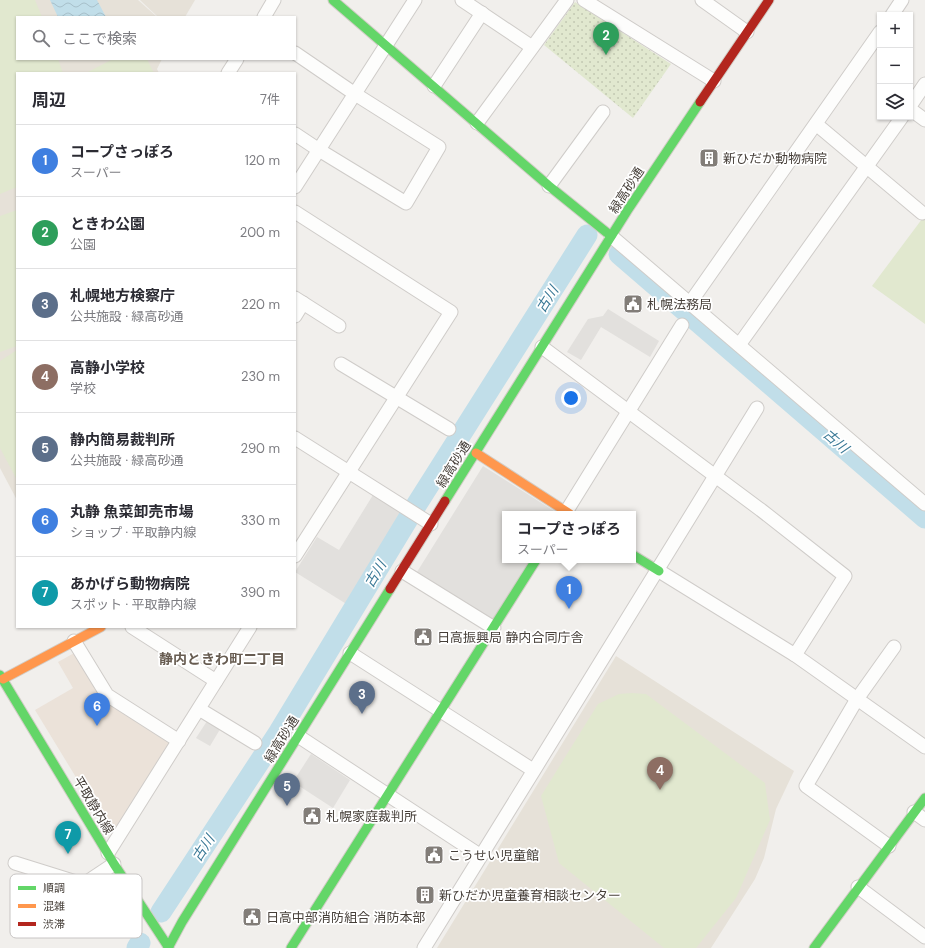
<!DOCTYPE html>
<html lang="ja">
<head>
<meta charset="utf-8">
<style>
	body { margin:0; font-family:"DM Sans","Noto Sans JP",sans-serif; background:#f2f2f3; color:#2b2b33 }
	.controls { position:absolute; right:12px; top:12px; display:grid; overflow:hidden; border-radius:0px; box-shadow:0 1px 3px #0004 }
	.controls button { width:36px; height:36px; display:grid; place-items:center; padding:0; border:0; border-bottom:1px solid #e1e1e2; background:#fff; color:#2b2b33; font:20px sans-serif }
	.you { position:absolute; left:571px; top:398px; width:14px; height:14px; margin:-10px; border:3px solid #fff; border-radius:50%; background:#1a73e8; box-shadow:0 0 0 6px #1a73e833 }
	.badge { display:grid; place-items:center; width:26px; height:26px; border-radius:50%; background:#1a73e8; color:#fff; font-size:13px; font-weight:700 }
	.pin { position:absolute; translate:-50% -33px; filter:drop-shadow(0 1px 2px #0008) }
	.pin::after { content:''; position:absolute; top:21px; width:14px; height:12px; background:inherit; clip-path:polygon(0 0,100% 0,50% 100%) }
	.popup { position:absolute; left:502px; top:511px; width:134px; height:52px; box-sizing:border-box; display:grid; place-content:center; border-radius:0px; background:#fff; filter:drop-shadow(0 1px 3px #0005); font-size:13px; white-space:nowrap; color:#7c7c81 }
	.popup b { font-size:15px; color:#2b2b33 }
	.popup::after { content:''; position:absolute; left:50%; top:100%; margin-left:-8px; border:8px solid transparent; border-top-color:#fff }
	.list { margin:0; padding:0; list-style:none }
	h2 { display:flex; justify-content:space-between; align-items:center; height:52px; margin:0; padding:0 16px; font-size:17px }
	h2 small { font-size:13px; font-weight:400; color:#7c7c81 }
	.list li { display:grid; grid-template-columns:26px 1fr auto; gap:12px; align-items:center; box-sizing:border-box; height:72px; padding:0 16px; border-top:1px solid #e1e1e2 }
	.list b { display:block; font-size:15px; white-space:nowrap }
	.list p { margin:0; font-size:13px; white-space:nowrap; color:#7c7c81 }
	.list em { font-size:13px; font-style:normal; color:#7c7c81 }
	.icon { flex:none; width:22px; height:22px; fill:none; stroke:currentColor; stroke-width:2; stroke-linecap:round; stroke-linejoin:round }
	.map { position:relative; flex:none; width:925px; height:948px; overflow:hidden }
	.search { position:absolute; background:#fff; box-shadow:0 1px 3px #0004; left:16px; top:16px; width:280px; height:44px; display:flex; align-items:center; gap:10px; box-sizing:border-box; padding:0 14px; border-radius:0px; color:#7c7c81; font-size:15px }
	.panel { position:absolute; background:#fff; box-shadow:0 1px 3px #0004; left:16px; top:72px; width:280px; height:556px; border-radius:0px }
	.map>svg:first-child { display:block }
	.commercial { fill:#ebe2d9 }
	.education { fill:#e6e1d8 }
	.grass { fill:#e1e8cf }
	.park { fill:url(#park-dots) }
	.parking { fill:#e2e0dd }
	.water { fill:url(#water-waves) }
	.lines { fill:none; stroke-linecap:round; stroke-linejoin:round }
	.river { stroke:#c1dee9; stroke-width:21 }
	.street-casing { stroke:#cfccc9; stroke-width:15 }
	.fast-casing { stroke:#d2cdc6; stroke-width:11 }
	.slow-casing { stroke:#d2cdc6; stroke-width:11 }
	.jam-casing { stroke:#d2cdc6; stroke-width:11 }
	.street { stroke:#fdfdfc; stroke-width:13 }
	.fast { stroke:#63d668; stroke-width:9 }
	.slow { stroke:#ff974d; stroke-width:9 }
	.jam { stroke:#b3261e; stroke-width:9 }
	.labels { text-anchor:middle; stroke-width:3.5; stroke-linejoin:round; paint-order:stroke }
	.poi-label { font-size:13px; fill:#463f39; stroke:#fff; text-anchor:start }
	.street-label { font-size:13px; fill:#463f39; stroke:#fff }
	.water-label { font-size:14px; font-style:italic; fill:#3a7996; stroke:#fff }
	.neighbourhood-label { font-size:14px; font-weight:bold; fill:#675c51; stroke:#fff }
	.key { fill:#fff; stroke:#c8c5c4; stroke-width:1 }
	.key-label { font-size:11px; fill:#463f39 }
</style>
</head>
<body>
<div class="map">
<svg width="925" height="948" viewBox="0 0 925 948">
	<defs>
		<pattern id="park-dots" width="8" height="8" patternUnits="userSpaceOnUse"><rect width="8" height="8" fill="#e1e8cf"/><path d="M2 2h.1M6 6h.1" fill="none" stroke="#c2c8b2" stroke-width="1.8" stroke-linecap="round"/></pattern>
		<pattern id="water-waves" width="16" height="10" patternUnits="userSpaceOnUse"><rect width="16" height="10" fill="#c1dee9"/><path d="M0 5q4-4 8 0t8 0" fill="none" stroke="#a7c0c9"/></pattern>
	</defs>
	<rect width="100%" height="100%" fill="#f1efec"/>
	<!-- commercial -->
	<path class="commercial" d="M76,652L105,698L175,742L120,829L99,815L35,710L73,688L58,662Z"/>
	<!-- education -->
	<g class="education">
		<path d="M0,0H138L157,17H17V59H162L157,69L159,73H17V500L0,468Z"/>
		<path d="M140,0H195L185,17H158Z"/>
		<path d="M616,656L794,771L776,809L764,858L755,879L711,948H437Z"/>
	</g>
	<!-- grass -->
	<g class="grass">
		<path d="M0,0H35L42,17H17V59H58L63,73H17V187L0,194Z"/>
		<path d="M113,59H147L154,73H86Z"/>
		<path d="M17,210V346L0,352V216Z"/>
		<path d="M925,215V324L872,286Z"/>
		<path d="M17,350V480L0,448V361Z"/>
		<path d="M632,693L646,694L765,783L770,820L736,898L696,948H664L559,863L541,796L598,704L619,694Z"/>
	</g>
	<!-- park -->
	<path class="park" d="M575,2L671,64L633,118L544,45Z"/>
	<!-- parking -->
	<g class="parking">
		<path d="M608,309L659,341L650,357L601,327L581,360L567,352L588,319L603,316Z"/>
		<path d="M483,466L559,514H505V560H531L493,620L417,572Z"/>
		<path d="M373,495L404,514L348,605L295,572L317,537L339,550Z"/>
		<path d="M209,718L222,726L210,746L196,738Z"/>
		<path d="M311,754L350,780L333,808L293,782Z"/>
	</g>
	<!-- water -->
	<path class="water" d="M50,0H97L106,17H58Z"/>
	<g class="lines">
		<!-- river -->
		<g class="river">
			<path d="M619,254L925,518"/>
			<path d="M161,912L279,732L417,504L587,235"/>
			<path d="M137,948L140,943"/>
		</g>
		<!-- street casing -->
		<g class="street-casing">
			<g id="street">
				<path d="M462,0L532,47"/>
				<path d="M584,0L714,81"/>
				<path d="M702,0L747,32"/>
				<path d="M892,15L902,0"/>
				<path d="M264,17L274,0"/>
				<path d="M295,53L355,94L439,147L406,203L319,150L295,134"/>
				<path d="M228,73L237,59"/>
				<path d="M434,86L482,13"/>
				<path d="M910,106L925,84"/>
				<path d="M910,109L925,120"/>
				<path d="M477,123L567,0"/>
				<path d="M816,124L922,213"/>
				<path d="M549,186L603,112"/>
				<path d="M295,187L415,0"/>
				<path d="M295,212L451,312L295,556"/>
				<path d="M611,236L925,504"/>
				<path d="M295,298L339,326"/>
				<path d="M690,303L880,32"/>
				<path d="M295,316L303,303"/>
				<path d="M739,345L902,117"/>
				<path d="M542,347L761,510L845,576L795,655"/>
				<path d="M341,364L449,429"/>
				<path d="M295,438L431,524"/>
				<path d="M566,512L682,325"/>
				<path d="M402,571L494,628"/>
				<path d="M659,571L795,655L925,747"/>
				<path d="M132,627L216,681"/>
				<path d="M74,641L107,695L179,741"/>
				<path d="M350,653L533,770"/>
				<path d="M199,709L255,743"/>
				<path d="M298,736L481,856"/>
				<path d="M914,812L925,820"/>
				<path d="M889,846L806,786L857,699L894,647"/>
				<path d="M108,853L250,627"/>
				<path d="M15,863L79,883L87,882L114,864"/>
				<path d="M858,887L925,937"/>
				<path d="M424,948C535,768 647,589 757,408"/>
			</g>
		</g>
		<!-- fast casing -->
		<g class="fast-casing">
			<g id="fast">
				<path d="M333,0L549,186L611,236"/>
				<path d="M445,501L627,211L700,102"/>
				<path d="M633,555L659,571"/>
				<path d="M0,675L114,864L169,948"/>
				<path d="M168,948L182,922L390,589"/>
				<path d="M291,948L536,560"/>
				<path d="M814,948L925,798"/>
			</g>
		</g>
		<!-- slow casing -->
		<g class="slow-casing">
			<g id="slow">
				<path d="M476,453L570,514"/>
				<path d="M3,679L101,627"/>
			</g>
		</g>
		<!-- jam casing -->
		<g class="jam-casing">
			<g id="jam">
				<path d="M700,102L769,0"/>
				<path d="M390,589L445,501"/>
			</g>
		</g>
		<!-- street -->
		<use href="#street" class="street"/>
		<!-- fast -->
		<use href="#fast" class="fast"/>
		<!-- slow -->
		<use href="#slow" class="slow"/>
		<!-- jam -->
		<use href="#jam" class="jam"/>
	</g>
	<!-- icons -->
	<defs>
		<g id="building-square" transform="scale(1)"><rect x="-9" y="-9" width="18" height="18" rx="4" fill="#827d78" stroke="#fff"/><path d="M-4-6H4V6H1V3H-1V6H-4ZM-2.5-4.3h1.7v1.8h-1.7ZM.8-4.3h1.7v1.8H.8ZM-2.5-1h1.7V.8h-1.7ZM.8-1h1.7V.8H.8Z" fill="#fff"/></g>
		<g id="civic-square" transform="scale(1)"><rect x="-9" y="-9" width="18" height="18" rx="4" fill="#827d78" stroke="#fff"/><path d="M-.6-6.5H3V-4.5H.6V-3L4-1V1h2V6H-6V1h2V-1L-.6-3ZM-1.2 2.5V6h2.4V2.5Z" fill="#fff"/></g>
	</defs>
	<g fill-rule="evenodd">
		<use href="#building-square" x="709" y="158"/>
		<use href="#civic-square" x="633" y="304"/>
		<use href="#civic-square" x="423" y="637"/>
		<use href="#civic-square" x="312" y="816"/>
		<use href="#civic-square" x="434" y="855"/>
		<use href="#building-square" x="425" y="895"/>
		<use href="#civic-square" x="252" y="917"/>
	</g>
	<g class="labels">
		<!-- poi labels -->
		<g class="poi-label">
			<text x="723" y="163">新ひだか動物病院</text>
			<text x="647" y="309">札幌法務局</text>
			<text x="437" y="642">日高振興局 静内合同庁舎</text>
			<text x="326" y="821">札幌家庭裁判所</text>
			<text x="448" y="860">こうせい児童館</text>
			<text x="439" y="900">新ひだか児童養育相談センター</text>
			<text x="266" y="922">日高中部消防組合 消防本部</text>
		</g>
		<!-- street labels -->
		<g class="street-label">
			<text transform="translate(626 190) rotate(-57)" y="5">緑高砂通</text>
			<text transform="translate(453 464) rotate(-58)" y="5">緑高砂通</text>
			<text transform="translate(281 739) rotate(-58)" y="5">緑高砂通</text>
			<text transform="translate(94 805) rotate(59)" y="5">平取静内線</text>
		</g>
		<!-- water labels -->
		<g class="water-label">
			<text transform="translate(547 299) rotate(-58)" y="5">古川</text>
			<text transform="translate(836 441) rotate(41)" y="5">古川</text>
			<text transform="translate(375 574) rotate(-59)" y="5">古川</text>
			<text transform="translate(203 848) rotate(-57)" y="5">古川</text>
		</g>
		<!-- neighbourhood labels -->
		<g class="neighbourhood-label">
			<text x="222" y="664">静内ときわ町二丁目</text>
		</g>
	</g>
	<!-- legend -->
	<rect x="10" y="874" width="132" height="64" rx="6" class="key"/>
	<rect x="18" y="886" width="18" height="4" fill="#63d668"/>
	<rect x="18" y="904" width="18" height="4" fill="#ff974d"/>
	<rect x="18" y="922" width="18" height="4" fill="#b3261e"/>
	<g class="key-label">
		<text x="43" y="892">順調</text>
		<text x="43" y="910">混雑</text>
		<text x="43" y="928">渋滞</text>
	</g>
</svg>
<div class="controls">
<button>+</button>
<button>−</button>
<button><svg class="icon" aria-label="layers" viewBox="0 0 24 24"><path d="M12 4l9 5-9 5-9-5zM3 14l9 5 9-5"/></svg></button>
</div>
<div class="you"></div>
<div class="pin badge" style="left:569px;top:609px;background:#3f7fe0">1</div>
<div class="popup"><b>コープさっぽろ</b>スーパー</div>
<div class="pin badge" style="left:606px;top:55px;background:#2e9e5b">2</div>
<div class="pin badge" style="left:362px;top:714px;background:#5c6f8a">3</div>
<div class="pin badge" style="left:660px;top:790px;background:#8d6e63">4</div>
<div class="pin badge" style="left:287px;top:806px;background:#5c6f8a">5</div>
<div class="pin badge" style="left:97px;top:726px;background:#3f7fe0">6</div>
<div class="pin badge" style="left:68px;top:854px;background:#0f9aa8">7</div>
<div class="search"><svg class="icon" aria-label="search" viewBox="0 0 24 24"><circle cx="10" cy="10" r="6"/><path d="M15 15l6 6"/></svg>ここで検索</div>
<section class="panel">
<h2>周辺<small>7件</small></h2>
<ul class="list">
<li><span class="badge" style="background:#3f7fe0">1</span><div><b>コープさっぽろ</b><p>スーパー</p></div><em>120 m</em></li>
<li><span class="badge" style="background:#2e9e5b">2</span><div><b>ときわ公園</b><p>公園</p></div><em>200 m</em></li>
<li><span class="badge" style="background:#5c6f8a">3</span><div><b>札幌地方検察庁</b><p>公共施設 · 緑高砂通</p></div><em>220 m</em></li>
<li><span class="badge" style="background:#8d6e63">4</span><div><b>高静小学校</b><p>学校</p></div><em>230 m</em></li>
<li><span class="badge" style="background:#5c6f8a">5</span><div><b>静内簡易裁判所</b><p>公共施設 · 緑高砂通</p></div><em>290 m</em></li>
<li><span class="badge" style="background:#3f7fe0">6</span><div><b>丸静 魚菜卸売市場</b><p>ショップ · 平取静内線</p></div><em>330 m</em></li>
<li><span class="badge" style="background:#0f9aa8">7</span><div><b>あかげら動物病院</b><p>スポット · 平取静内線</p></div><em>390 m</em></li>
</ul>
</section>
</div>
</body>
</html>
